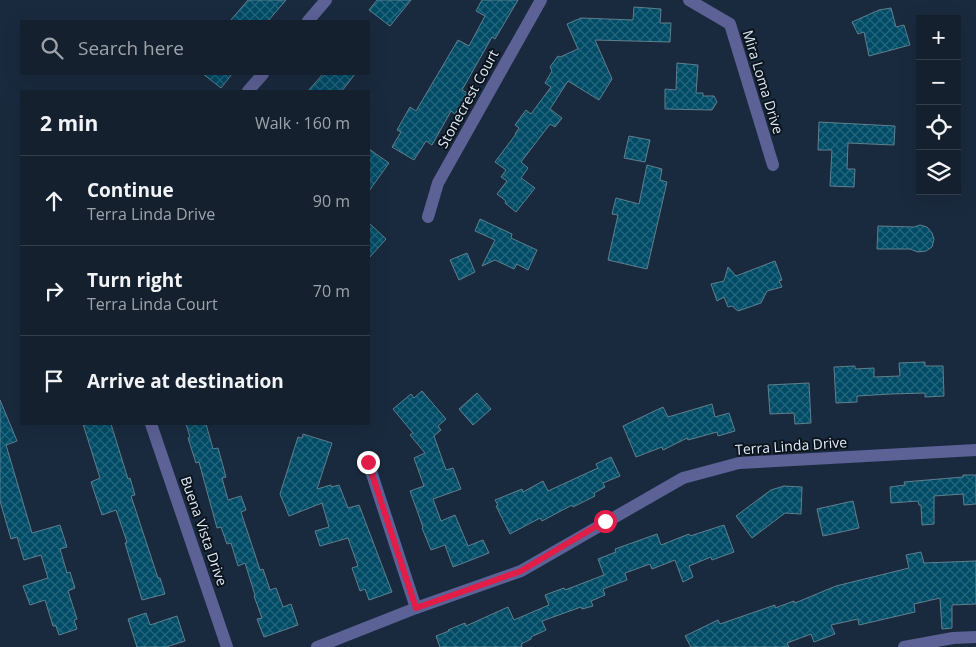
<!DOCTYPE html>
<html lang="en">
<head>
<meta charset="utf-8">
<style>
	body { margin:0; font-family:"Open Sans",sans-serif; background:#1d2836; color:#f1f3f6 }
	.controls { position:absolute; right:15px; top:15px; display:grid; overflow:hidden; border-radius:0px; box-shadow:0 5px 20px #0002 }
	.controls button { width:45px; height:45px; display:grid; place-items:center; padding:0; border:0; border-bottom:1px solid #333e4a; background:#14202e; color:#f1f3f6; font:25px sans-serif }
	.stop { position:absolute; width:15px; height:15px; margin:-11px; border:4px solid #e11d48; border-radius:50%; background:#fff }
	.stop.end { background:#e11d48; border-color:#fff; box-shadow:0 1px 5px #0008 }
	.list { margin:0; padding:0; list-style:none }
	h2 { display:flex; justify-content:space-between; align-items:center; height:65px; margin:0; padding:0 20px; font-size:21px }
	h2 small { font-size:16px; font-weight:400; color:#9da3aa }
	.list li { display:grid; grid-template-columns:32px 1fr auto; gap:15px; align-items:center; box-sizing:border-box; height:90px; padding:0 20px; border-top:1px solid #333e4a }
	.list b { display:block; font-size:19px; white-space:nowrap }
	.list p { margin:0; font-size:16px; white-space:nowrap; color:#9da3aa }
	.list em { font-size:16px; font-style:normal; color:#9da3aa }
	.icon { flex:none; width:28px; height:28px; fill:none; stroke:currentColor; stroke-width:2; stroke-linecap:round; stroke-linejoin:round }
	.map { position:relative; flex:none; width:976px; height:647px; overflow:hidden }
	.search { position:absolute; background:#14202e; box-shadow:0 5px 20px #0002; left:20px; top:20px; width:350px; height:55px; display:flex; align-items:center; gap:12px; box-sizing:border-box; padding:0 18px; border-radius:0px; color:#9da3aa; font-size:19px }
	.panel { position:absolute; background:#14202e; box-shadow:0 5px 20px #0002; left:20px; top:90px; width:350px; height:335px; border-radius:0px }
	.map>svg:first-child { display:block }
	.building { fill:url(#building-cross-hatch); stroke:#5f7f8e }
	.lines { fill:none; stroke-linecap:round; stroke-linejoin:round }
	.street { stroke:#5c6196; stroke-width:12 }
	.route { stroke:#e11d48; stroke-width:6 }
	.labels { text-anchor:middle; stroke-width:4; stroke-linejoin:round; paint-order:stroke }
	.street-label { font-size:14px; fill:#e1ecf9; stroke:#0b131c }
</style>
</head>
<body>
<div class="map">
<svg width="976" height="647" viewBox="0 0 976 647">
	<defs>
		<pattern id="building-cross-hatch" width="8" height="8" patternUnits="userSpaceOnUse" patternTransform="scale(1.25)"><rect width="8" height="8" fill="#004c66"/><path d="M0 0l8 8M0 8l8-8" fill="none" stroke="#25667d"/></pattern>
	</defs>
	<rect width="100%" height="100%" fill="#1a2a3e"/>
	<!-- building -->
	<g class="building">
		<path d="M248,0H286L268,21H230Z"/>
		<path d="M377,0H411L390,26L369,10Z"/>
		<path d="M482,0H518L495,39L492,37L462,90L467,93L455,114L451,111L432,145L426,141L414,160L392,147L401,132L397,130L410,107L416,111L458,40L469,46L485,16L476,11Z"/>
		<path d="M634,7L661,9L660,23H671L670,42L595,40L612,79L599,100L568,81L550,109L562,118L555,127L550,124L521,162L528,168L521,178L535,188L516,212L505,203L506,201L497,194L507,181L501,177L506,170L495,162L516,134H515L519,128L515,125L526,110L531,114L551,87L545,83L552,71L550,67L558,56L560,57L578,49L567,24L581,18L633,20Z"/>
		<path d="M891,8L896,27L904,25L910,45L869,56L864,32L858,34L852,22L879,10Z"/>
		<path d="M677,63L698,65L696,93H703V96H714L717,102L712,110L665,109V89L676,90Z"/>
		<path d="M203,74H232L221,88Z"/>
		<path d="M323,74H355L342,91H308Z"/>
		<path d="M819,122L895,126L894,145L848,143L847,169H855L854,187L830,186L832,150H818Z"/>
		<path d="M629,136L650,140L645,162L624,158Z"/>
		<path d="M369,149L389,163L369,191Z"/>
		<path d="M647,165L662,169L660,180L667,182L647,269L608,260L618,215L612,214L616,198L639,204Z"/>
		<path d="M480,219L512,234L511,238L537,250L528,270L517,264L514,269L495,260L482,266L495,240L475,231Z"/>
		<path d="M369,223L386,239L369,258Z"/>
		<path d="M920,225L927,227L932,233L934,239L932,247L926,251L918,252L910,249H877L878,226L914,227Z"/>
		<path d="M467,253L475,272L459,280L450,260Z"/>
		<path d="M775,261L782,280L779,281L782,287L767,291L761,303L738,311L732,306L728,307L724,297L717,301L711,284L724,281L728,267L736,276Z"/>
		<path d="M925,362V366H943L944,396L925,397V393L890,394L857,396V402L836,403L834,367L855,366V369L874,368V377L900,376L899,363Z"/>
		<path d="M809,383L811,423L795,424L794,413L770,414L768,385Z"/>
		<path d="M422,391L446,419L438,426L441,430L434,436L446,470L453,468L461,489L433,499L441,521L455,515L468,546L483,540L489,553L453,567L445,545L431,550L422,528L423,527L410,491L424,486L414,458L425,453L410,435L413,433L393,409L411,394L414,398Z"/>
		<path d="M477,393L491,409L473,425L459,409Z"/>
		<path d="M0,400L17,441L6,445L32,533L60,525L67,547L60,549L67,573L70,572L75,588L68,591L77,619L74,620L77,629L59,635L56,626H53L45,600L30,605L23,586L48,578L41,555L24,560L17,537L11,539L0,501Z"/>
		<path d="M712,404L715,417L729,413L735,431L718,436L717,432L688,440L687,438L663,450L662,447L636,457L623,426L663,407L668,417Z"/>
		<path d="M83,424H111L128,479L130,478L135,495L131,496L158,578H160L165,594L142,600L125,543L127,542L116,510L102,515L91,482L100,478Z"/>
		<path d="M186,424H206L213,449L218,448L226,477L222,478L228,500L241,496L246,510L241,512L260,570L263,569L270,590L276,588L283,607L291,604L298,625L264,637L257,619L262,618L254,596L255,595L245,563L238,566L231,543L227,544L221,527L217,528L199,462L196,463L188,438L190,437Z"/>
		<path d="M303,434L332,443L317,489L331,485V487L339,485L348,508L359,505L392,592L369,600L365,589L360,591L352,568L358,566L348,538L320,546L315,531L329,527L322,503L289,516L280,494L298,437L302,438Z"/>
		<path d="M611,457L620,476L603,483L605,487L594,493L595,496L573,507L572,505L542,521L540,518L510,534L496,506L498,505L495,500L522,489L523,492L543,481L548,491L598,468L596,464Z"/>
		<path d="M963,475H976V504L964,505L963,494L934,496V524L922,525L921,505H919L918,501L891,503L890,487L905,485L904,482L963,477Z"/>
		<path d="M784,486L802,487L801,514L785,513L752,538L736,516L771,490Z"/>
		<path d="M853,501L859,528L823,536L817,509Z"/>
		<path d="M724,525L734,552L712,560L711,557L689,566L693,577L683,582L675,560L652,569L650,564L625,573L627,580L603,589L605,595L591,601L593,606L582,609L581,607L542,621L546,630L531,637V639L521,644L522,647H440L436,636L449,631L448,630L465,623L466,626L508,607L514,620L549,605L545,595L564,588L565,590L604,575L598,559L616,552L615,549L657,534L661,545L689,534L690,536Z"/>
		<path d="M921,552L924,563L976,561V604L952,605V628L942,629L940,598L914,604L915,612L889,618L859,625L858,619L831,625L835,634L814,642L811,634L787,643L789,647H691L685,636L718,620L720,624L775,605V608L794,601L795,603L836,586L909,568L906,555Z"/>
		<path d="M146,613L150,625L177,616L185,641L166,647H137L128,619Z"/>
	</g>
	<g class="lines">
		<!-- street -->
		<g class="street">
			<path d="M689,0L730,24L773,165"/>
			<path d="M308,21L326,0"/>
			<path d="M248,91L263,74"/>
			<path d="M428,217L438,183L541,0"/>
			<path d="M151,424L227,647"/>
			<path d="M368,462L416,608"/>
			<path d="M317,647L416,608L521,571L683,478L739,463L976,450"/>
			<path d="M904,647L953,638L976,637"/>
		</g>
	</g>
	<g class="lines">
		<!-- route -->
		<path class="route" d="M368,462L416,608L521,571L605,521"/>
	</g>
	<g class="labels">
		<!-- street labels -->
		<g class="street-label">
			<text transform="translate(763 82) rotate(73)" y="5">Mira Loma Drive</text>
			<text transform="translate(468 99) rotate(-61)" y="5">Stonecrest Court</text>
			<text transform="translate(791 446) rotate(-4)" y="5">Terra Linda Drive</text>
			<text transform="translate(204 531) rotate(71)" y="5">Buena Vista Drive</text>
		</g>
	</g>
</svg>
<div class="controls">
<button>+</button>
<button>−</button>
<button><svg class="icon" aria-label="locate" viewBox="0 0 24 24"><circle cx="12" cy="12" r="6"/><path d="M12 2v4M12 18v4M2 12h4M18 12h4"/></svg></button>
<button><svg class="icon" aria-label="layers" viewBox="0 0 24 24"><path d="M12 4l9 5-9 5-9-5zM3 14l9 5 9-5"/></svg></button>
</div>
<div class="stop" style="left:605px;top:521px"></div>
<div class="stop end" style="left:368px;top:462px"></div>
<div class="search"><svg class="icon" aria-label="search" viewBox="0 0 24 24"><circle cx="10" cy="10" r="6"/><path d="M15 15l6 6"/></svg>Search here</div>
<section class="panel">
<h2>2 min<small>Walk · 160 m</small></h2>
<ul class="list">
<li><svg class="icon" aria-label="ahead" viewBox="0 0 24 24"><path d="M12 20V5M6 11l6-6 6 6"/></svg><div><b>Continue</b><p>Terra Linda Drive</p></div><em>90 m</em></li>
<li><svg class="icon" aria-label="right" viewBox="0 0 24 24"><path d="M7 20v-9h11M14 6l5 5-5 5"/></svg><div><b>Turn right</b><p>Terra Linda Court</p></div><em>70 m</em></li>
<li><svg class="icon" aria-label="arrive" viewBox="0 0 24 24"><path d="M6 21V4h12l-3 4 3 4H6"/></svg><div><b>Arrive at destination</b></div></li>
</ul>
</section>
</div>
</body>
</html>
